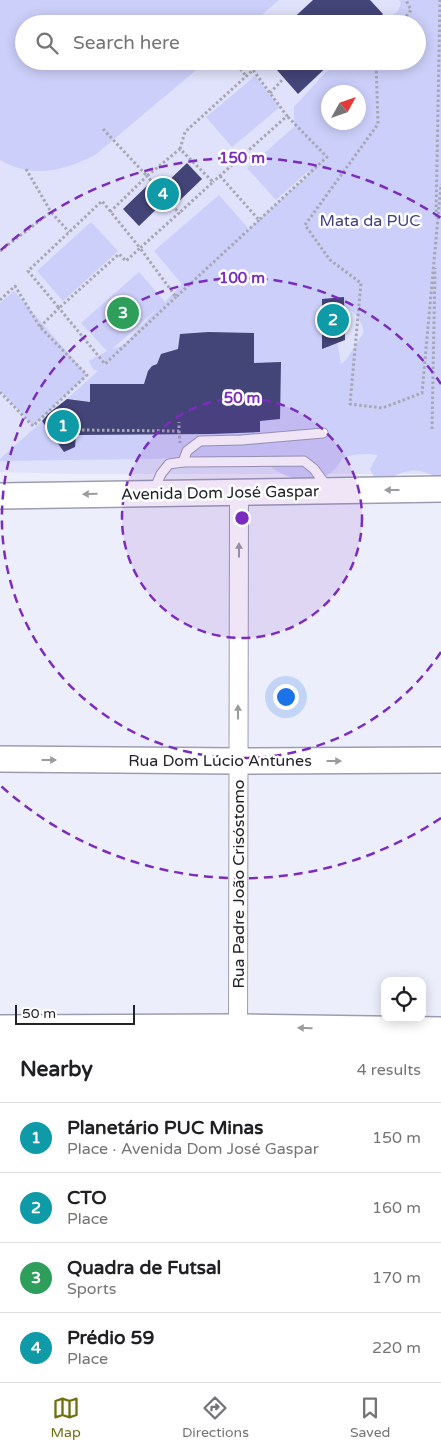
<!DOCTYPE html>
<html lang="en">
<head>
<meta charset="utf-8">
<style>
	body { margin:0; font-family:"Varela Round",sans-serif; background:#f2f2f2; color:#202124 }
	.controls { position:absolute; right:15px; bottom:15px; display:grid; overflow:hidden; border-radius:10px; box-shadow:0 2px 12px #0003 }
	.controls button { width:45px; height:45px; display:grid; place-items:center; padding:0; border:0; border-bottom:1px solid #e0e0e0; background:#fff; color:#202124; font:25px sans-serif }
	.compass { position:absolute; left:321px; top:85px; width:45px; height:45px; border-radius:50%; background:#fff; box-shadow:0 2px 12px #0003; rotate:50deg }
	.scale { position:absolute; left:15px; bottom:12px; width:120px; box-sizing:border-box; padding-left:5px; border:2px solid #23232c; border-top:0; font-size:14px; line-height:18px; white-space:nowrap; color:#23232c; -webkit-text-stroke:4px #fff; paint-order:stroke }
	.you { position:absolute; left:285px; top:696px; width:18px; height:18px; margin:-12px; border:4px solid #fff; border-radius:50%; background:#1a73e8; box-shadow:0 0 0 8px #1a73e833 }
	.badge { display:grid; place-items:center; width:32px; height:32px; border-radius:50%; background:#726f10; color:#fff; font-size:16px; font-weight:700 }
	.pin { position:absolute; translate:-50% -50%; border:2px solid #fff; box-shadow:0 1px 5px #0006 }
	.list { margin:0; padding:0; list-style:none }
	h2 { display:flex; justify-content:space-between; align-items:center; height:65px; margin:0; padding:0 20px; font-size:21px }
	h2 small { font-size:16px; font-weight:400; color:#757577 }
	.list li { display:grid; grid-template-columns:32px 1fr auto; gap:15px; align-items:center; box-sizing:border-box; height:70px; padding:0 20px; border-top:1px solid #e0e0e0 }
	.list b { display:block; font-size:19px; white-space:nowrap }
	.list p { margin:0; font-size:16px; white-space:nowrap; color:#757577 }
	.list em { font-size:16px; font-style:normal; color:#757577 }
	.icon { flex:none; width:28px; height:28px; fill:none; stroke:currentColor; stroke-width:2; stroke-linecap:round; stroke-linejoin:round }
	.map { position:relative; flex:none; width:441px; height:1037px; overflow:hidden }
	.search { position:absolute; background:#fff; box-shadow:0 2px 12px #0003; left:15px; right:15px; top:15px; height:55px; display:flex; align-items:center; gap:12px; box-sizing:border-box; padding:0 18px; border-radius:28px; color:#757577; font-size:19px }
	.sheet { height:345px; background:#fff }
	nav { display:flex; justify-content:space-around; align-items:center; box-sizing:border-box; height:70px; border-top:1px solid #e0e0e0; background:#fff; font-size:14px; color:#757577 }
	nav a { display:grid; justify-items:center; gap:2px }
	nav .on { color:#726f10 }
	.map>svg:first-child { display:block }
	.built { fill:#dfe2fa; fill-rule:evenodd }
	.green { fill:#cccff9; fill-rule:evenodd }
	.building { fill:#434477 }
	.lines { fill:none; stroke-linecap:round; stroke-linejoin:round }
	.lane-casing { stroke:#9b9db2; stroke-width:11 }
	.street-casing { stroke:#9b9db2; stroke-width:20 }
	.secondary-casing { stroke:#9b9db2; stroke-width:28 }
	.path { stroke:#a7a7b4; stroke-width:3; stroke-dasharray:2.5 2.5; stroke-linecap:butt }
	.lane { stroke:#fff; stroke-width:9 }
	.street { stroke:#fff; stroke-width:18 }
	.secondary { stroke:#fff; stroke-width:25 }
	.oneway { fill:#9c9ca0 }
	.ring { fill:none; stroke:#7b2cbf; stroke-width:2.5; stroke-dasharray:9 6 }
	.labels { text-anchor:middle; stroke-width:5; stroke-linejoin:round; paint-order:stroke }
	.park-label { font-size:16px; fill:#403f85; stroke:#fff }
	.street-label { font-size:16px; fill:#23232c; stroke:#fff }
	.centre { fill:#7b2cbf; stroke:#fff; stroke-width:2.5 }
	.ring-label { font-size:15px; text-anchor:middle; font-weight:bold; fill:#7b2cbf; stroke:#fff; stroke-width:5; stroke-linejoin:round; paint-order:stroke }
</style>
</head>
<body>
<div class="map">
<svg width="441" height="1037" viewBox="0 0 441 1037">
	<rect width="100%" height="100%" fill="#edeefc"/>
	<!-- built -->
	<path class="built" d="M0,0H441V474H75L0,472ZM24,24H417V61H24ZM328,92H358V122H328Z"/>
	<!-- green -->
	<g class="green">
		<path d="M0,0H279L251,24H24V61H207L95,155C63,171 33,179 0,160Z"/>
		<path d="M399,0H441V480C433,475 420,469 410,471C395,473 390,482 374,477L370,469L378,455C366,453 354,454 342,458C329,490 284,483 265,461L270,457L0,461V459L98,371L93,369L89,361L107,351L81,323L139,272L165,302L182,284L154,251L219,195L248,228L242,235L309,175V170L276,200L247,168L294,127V107L336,61H417V24H382L398,11L401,3ZM328,92H358V122H328ZM343,307C356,311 361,319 364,332L346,360L341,364L333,317ZM158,308L124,345L112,349Z"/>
		<path d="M255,76L280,107L232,147L206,117Z"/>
		<path d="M91,222L118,251L63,301L37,271Z"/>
		<path d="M14,291L87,375L33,426L0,390V303Z"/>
	</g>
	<!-- building -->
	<g class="building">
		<path d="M313,0H370L383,14L373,24H287Z"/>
		<path d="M269,61H333L298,94Z"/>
		<path d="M187,163L202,179L174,206L167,199L139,226L123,209L153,180L161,188Z"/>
		<path d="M344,297L345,340L322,349V299Z"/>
		<path d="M208,332L254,333V363L281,362L280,419L260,421V432L211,434L76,435L75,447L64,452L42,421L49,413L67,399L90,402V384H144L148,371L152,366L157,364L161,354L178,349L180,334Z"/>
	</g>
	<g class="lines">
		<!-- lane casing -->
		<g class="lane-casing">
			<g id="lane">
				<path d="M183,462L187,451L200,441L242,440L323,433"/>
				<path d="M154,490L161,474L169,464L183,462L304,461L314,469L328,488"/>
			</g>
		</g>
		<!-- street casing -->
		<g class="street-casing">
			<path id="street" d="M238,1037L239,491"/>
		</g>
		<!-- secondary casing -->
		<g class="secondary-casing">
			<g id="secondary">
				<path d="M0,496L441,489"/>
				<path d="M0,759L237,761L441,760"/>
				<path d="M0,1028L238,1027L441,1030"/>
			</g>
		</g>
		<!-- path -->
		<g class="path">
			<path d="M400,24L411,10L406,0"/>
			<path d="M234,61L246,76"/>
			<path d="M376,61L378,124L305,225L330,260L361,283L350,404L382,408L422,393L441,184"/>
			<path d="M270,93L284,78"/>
			<path d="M103,129L147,176L180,149L213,182L179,213"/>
			<path d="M180,149L185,132L253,70L287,116L213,182"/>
			<path d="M26,169L51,212"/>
			<path d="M220,176L259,220L327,157L287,116"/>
			<path d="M110,212L147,176L179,213L140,248L102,201L28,271L59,308L119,254L126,261L140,248L176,297L259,220"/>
			<path d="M436,217L440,0"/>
			<path d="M0,251L51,212L69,232"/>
			<path d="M0,300L15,286L40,327L87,375L33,426L0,392"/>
			<path d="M40,327L59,308L105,364L176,297"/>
			<path d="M432,429L435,268"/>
			<path d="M82,430L179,431V422"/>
			<path d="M179,431L180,443"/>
		</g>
		<!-- lane -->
		<use href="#lane" class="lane"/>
		<!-- street -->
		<use href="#street" class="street"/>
		<!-- secondary -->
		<use href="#secondary" class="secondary"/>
	</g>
	<!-- one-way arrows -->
	<defs><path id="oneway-solid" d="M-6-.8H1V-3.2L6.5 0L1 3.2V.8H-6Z" transform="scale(1.25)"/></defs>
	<g class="oneway">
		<use href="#oneway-solid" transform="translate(392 490) rotate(180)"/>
		<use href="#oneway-solid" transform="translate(90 494) rotate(179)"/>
		<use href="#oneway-solid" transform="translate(239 550) rotate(-90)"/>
		<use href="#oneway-solid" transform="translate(238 712) rotate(-90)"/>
		<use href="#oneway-solid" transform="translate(49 760)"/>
		<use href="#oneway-solid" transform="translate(334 761)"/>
		<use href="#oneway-solid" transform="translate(305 1028) rotate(-179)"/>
	</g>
	<!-- distance rings -->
	<circle cx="242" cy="518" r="120" fill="#7b2cbf" fill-opacity=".12"/>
	<g class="ring">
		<circle cx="242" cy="518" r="120"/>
		<path d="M441 652A240 240 0 1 1 441 384"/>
		<path d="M441 818A360 360 0 0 1 1 786M1 250A360 360 0 0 1 441 218"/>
	</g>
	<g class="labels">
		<!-- park labels -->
		<g class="park-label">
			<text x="370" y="226">Mata da PUC</text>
		</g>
		<!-- street labels -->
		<g class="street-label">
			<text transform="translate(220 492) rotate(-1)" y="6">Avenida Dom José Gaspar</text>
			<text x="220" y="766">Rua Dom Lúcio Antunes</text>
			<text transform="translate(238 884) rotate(-90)" y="6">Rua Padre João Crisóstomo</text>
		</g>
	</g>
	<circle cx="242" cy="518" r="8" class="centre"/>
	<g class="ring-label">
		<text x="242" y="163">150 m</text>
		<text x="242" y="283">100 m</text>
		<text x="242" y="403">50 m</text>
	</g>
</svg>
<div class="controls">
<button><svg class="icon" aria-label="locate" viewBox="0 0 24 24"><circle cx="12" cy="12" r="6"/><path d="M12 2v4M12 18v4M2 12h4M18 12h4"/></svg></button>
</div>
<svg class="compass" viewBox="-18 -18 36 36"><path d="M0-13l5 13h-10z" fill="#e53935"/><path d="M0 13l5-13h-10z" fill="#757577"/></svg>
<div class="scale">50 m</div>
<div class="you"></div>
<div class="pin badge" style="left:63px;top:426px;background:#0f9aa8">1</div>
<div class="pin badge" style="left:333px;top:320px;background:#0f9aa8">2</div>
<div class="pin badge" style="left:123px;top:313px;background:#2e9e5b">3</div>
<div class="pin badge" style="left:163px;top:194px;background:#0f9aa8">4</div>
<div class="search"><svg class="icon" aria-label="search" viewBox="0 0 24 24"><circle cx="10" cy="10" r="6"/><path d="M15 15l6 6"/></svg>Search here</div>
</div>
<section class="sheet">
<h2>Nearby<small>4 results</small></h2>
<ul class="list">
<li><span class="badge" style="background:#0f9aa8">1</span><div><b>Planetário PUC Minas</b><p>Place · Avenida Dom José Gaspar</p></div><em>150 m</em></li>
<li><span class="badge" style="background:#0f9aa8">2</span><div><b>CTO</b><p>Place</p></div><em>160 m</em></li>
<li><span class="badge" style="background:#2e9e5b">3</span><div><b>Quadra de Futsal</b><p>Sports</p></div><em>170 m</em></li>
<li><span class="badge" style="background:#0f9aa8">4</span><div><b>Prédio 59</b><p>Place</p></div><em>220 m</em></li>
</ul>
</section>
<nav>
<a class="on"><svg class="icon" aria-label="map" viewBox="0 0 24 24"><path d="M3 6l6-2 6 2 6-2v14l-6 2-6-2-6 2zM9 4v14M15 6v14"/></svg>Map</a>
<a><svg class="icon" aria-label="directions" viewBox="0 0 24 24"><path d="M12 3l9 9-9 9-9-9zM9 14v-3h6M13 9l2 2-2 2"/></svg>Directions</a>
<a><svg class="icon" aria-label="saved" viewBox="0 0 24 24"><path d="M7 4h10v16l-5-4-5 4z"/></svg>Saved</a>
</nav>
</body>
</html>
